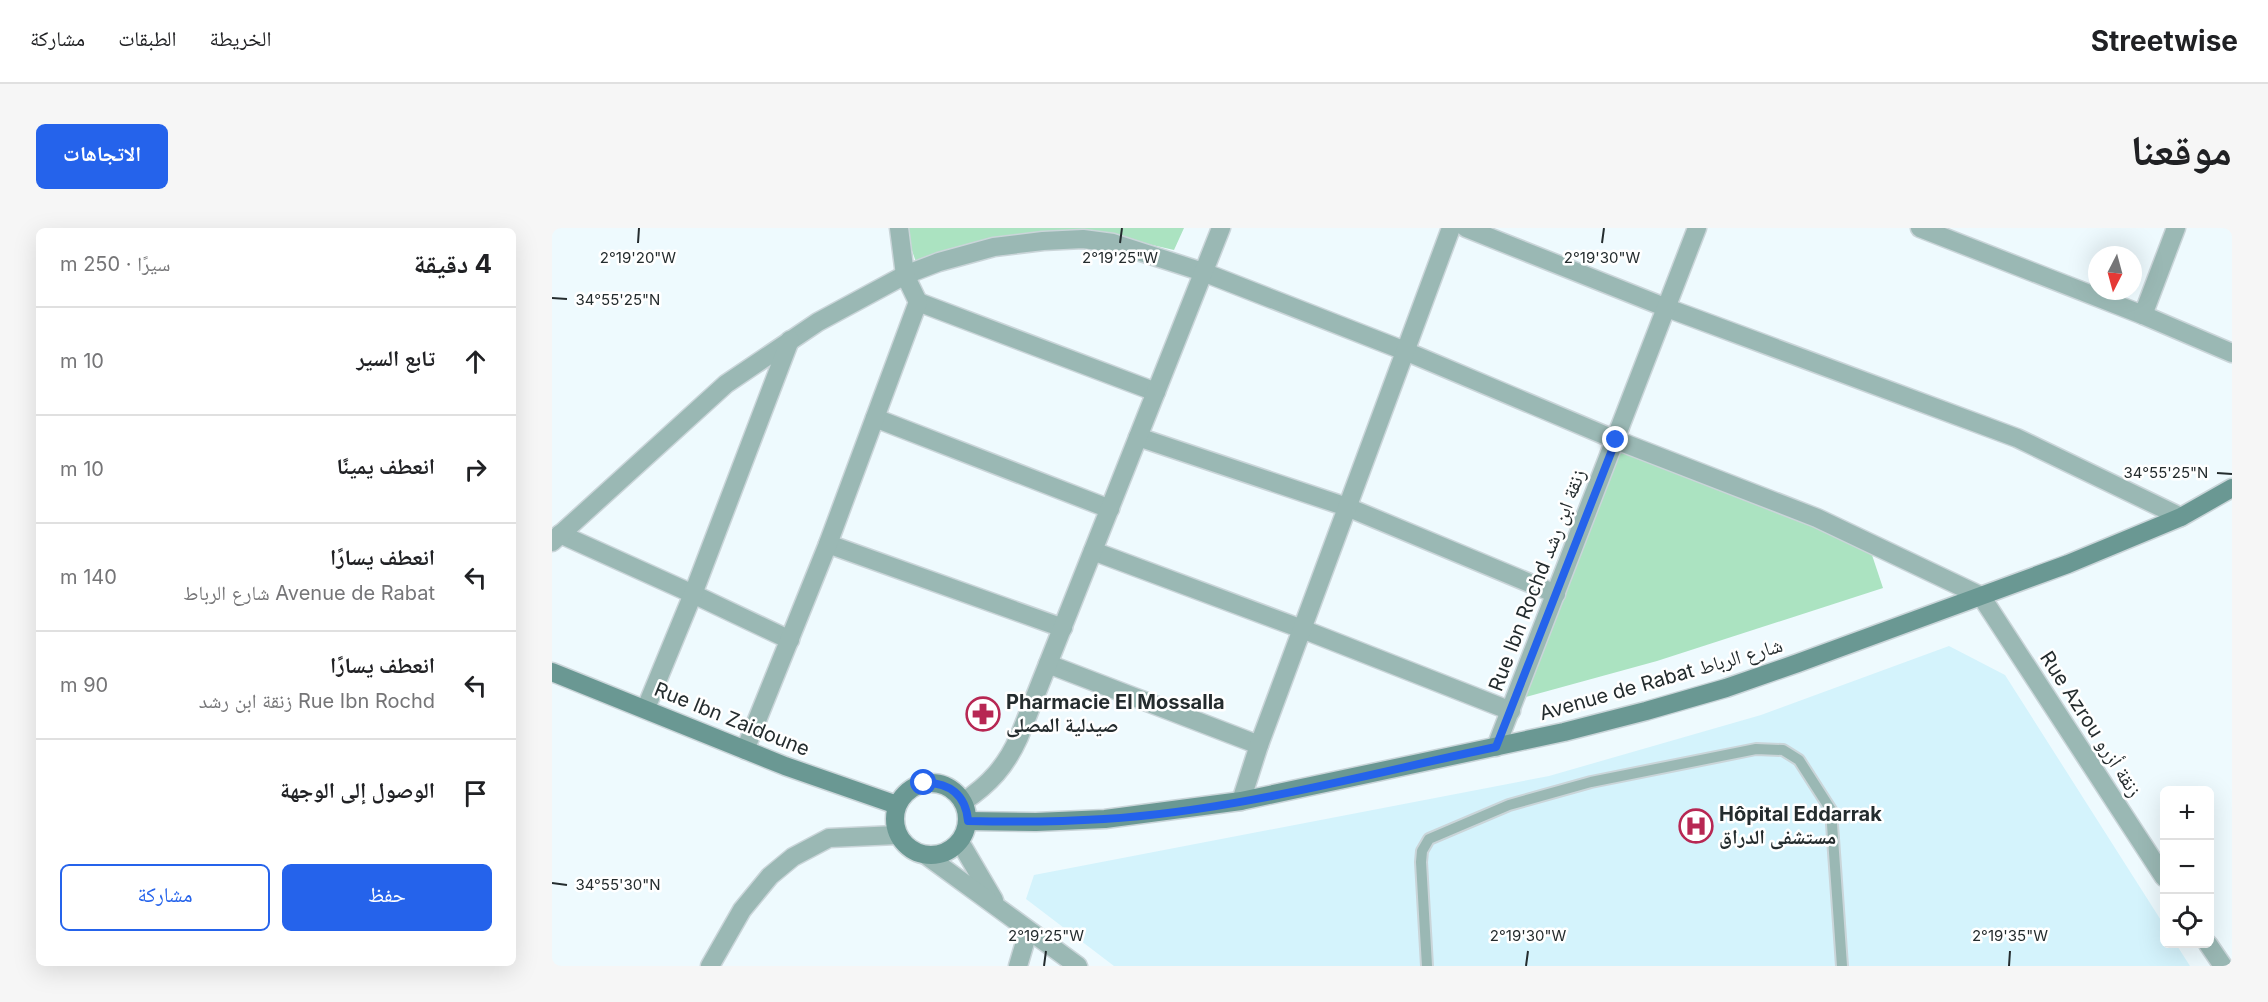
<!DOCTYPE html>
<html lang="ar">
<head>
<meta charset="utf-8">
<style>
	body { margin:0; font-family:Inter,"Noto Naskh Arabic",sans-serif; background:#f6f6f6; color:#202124; direction:rtl }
	.controls { position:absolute; right:18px; bottom:18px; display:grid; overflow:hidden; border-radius:9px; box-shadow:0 6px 24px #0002 }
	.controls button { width:54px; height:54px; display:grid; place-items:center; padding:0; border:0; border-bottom:2px solid #e0e0e0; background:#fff; color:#202124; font:30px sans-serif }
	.compass { position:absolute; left:1536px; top:18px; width:54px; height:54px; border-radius:50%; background:#fff; box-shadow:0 6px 24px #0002; rotate:186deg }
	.stop { position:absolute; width:18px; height:18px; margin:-14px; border:4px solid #2563eb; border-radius:50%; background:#fff }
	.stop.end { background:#2563eb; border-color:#fff; box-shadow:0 2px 6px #0008 }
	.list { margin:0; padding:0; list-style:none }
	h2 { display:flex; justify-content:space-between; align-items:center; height:78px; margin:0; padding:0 24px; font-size:26px }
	h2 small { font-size:20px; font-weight:400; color:#757577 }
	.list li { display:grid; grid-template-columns:39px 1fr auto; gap:18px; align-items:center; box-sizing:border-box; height:108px; padding:0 24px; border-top:2px solid #e0e0e0 }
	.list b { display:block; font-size:22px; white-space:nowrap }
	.list p { margin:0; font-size:20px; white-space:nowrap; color:#757577 }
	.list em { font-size:20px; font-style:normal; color:#757577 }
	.actions { display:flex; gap:12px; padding:18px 24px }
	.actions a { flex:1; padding:14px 0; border:2px solid #2563eb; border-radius:9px; text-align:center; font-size:21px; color:#2563eb }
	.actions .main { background:#2563eb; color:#fff }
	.icon { flex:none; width:33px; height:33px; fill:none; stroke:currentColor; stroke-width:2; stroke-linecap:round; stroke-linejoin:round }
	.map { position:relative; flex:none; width:1680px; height:738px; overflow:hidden; direction:ltr; border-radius:9px }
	header { display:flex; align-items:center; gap:36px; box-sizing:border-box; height:84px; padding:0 30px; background:#fff; border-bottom:2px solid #e0e0e0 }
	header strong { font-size:28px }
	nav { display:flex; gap:33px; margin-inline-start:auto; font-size:21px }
	.intro { display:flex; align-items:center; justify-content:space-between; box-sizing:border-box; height:144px; padding:0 36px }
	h1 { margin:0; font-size:42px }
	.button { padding:15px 27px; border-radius:9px; background:#2563eb; color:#fff; font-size:21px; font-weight:700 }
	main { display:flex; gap:36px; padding:0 36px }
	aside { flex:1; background:#fff; border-radius:9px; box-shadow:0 6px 24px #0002 }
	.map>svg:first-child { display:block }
	.built { fill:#d4f3fc }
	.green { fill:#abe3c1 }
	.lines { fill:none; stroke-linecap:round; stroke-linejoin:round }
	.lane-casing { stroke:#cad5d9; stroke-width:14 }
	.street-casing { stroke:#cad5d9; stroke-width:21 }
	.secondary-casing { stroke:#cad5d9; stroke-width:21 }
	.lane { stroke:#9ab8b4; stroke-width:10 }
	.street { stroke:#9ab8b4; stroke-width:18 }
	.secondary { stroke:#6a9893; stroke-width:18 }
	.route { stroke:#2563eb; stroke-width:8 }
	.ticks { fill:none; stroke:#242c2e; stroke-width:2 }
	.labels { text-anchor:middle; stroke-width:5; stroke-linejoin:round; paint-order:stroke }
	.street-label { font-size:20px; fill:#242c2e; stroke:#fff }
	.poi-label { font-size:20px; font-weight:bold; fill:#242c2e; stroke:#fff; text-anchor:start }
	.ticks-label { font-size:15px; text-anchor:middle; fill:#242c2e; stroke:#fff; stroke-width:5; stroke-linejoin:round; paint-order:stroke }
</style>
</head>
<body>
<header>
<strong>Streetwise</strong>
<nav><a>الخريطة</a><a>الطبقات</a><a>مشاركة</a></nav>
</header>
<div class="intro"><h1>موقعنا</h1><a class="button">الاتجاهات</a></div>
<main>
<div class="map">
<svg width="1680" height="738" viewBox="0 0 1680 738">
	<rect width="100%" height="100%" fill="#eefafe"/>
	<!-- built -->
	<path class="built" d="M1397,418L1453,447L1612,697V716H1624L1638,738H562L474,671L482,647L997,548L1209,487Z"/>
	<!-- green -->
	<g class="green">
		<path d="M352,0H632L622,22L552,6L364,34Z"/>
		<path d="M1063,209L1315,312L1331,360L1105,433L959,473Z"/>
	</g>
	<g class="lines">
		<!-- lane casing -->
		<g class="lane-casing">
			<path id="lane" d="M875,738L869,634L870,623L877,611L957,577L1039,554L1204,521L1231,522L1247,532L1279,582L1290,738"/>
		</g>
		<!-- street casing -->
		<g class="street-casing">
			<g id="street">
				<path d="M914,0L1115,80L1465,210L1629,289"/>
				<path d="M1368,0L1591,87L1680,125"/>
				<path d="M366,74L604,164"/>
				<path d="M1591,87L1624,0"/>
				<path d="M323,190L558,281"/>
				<path d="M586,209L795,279L1004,366"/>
				<path d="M8,306L141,366L238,412"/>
				<path d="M0,314L174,156L266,94L353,47L387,34L442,19L491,13L531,11L561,15L651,44L853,123L1064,212L1265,290L1429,368L1612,649"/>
				<path d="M276,316L511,400"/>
				<path d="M541,323L750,401L959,483"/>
				<path d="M496,436L707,517"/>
				<path d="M94,480L141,366L238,112"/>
				<path d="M944,519L1145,0"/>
				<path d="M193,522L276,316L366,74L353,47L347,0"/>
				<path d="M689,573L707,517L899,0"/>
				<path d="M411,574C438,556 454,538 467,509L669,0"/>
				<path d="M408,614L442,672"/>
				<path d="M375,628L526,738"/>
				<path d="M1656,716L1671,738"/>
				<path d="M158,738L190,682L218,648L241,629L277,610L345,607"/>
				<path d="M466,738L476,704"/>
			</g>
		</g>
		<!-- secondary casing -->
		<g class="secondary-casing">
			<g id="secondary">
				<path d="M0,444L233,538L345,577"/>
				<circle cx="379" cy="591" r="36"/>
				<path d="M416,593L484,594L553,591L689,573L1012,504L1094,483L1174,460L1246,435L1516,336L1629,289L1680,260"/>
			</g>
		</g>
		<!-- lane -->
		<use href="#lane" class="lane"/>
		<!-- street -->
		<use href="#street" class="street"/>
		<!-- secondary -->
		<use href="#secondary" class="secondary"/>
	</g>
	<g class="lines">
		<!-- route -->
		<path class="route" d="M372,555C397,554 414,567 416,593C461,594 506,594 552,591C683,583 816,546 944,519L1064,212"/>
	</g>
	<!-- ticks -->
	<path class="ticks" d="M86,15L87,0M568,15L570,0M1050,15L1052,0M0,70L15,71M1665,245L1680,246M0,655L15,657M492,738L494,723M974,738L976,723M1457,738L1458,723"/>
	<!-- icons -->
	<defs>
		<g id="pharmacy-ring" transform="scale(1.725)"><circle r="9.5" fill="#fff" stroke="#b72753" stroke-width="1.5"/><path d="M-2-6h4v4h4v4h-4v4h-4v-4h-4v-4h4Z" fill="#b72753"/></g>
		<g id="hospital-ring" transform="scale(1.725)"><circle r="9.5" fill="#fff" stroke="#b72753" stroke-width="1.5"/><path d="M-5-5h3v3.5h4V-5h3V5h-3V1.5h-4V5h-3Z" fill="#b72753"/></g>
	</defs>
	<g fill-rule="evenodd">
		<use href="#pharmacy-ring" x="431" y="486"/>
		<use href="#hospital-ring" x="1144" y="598"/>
	</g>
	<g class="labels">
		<!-- street labels -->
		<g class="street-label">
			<text transform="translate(985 352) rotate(-69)" y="7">Rue Ibn Rochd زنقة ابن رشد</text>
			<text transform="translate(1109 451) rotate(-16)" y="7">Avenue de Rabat شارع الرباط</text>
			<text transform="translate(180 491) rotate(22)" y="7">Rue Ibn Zaidoune</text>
			<text transform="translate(1539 496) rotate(57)" y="7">Rue Azrou زنقة أزرو</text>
		</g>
		<!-- poi labels -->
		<g class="poi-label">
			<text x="454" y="481">Pharmacie El Mossalla<tspan x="454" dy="23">صيدلية المصلى</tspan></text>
			<text x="1167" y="593">Hôpital Eddarrak<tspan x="1167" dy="23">مستشفى الدراق</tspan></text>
		</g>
	</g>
	<g class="ticks-label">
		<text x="86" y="35">2°19'20"W</text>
		<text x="568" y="35">2°19'25"W</text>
		<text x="1050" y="35">2°19'30"W</text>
		<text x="66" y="77">34°55'25"N</text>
		<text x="1614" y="250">34°55'25"N</text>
		<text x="66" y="662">34°55'30"N</text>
		<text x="494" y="713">2°19'25"W</text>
		<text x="976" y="713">2°19'30"W</text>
		<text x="1458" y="713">2°19'35"W</text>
	</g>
</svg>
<div class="controls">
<button>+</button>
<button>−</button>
<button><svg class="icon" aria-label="locate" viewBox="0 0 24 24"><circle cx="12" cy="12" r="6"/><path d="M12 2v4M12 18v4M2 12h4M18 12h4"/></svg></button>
</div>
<svg class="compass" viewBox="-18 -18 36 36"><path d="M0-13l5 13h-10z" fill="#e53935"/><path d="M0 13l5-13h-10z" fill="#757577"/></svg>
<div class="stop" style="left:372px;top:555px"></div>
<div class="stop end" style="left:1064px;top:212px"></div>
</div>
<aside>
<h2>4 دقيقة<small>سيرًا · 250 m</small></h2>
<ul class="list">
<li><svg class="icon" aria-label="ahead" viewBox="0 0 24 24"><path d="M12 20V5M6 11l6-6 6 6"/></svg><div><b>تابع السير</b></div><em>10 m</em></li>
<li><svg class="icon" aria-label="right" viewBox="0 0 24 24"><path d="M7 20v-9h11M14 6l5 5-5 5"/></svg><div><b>انعطف يمينًا</b></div><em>10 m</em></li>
<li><svg class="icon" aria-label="left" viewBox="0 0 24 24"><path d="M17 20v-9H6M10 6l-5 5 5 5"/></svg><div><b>انعطف يسارًا</b><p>Avenue de Rabat شارع الرباط</p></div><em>140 m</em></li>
<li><svg class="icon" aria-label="left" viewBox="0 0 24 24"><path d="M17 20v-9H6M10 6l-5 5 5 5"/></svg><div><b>انعطف يسارًا</b><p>Rue Ibn Rochd زنقة ابن رشد</p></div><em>90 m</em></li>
<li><svg class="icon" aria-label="arrive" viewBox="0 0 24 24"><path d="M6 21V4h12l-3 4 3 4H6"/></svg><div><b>الوصول إلى الوجهة</b></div></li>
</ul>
<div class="actions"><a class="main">حفظ</a><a>مشاركة</a></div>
</aside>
</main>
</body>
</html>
